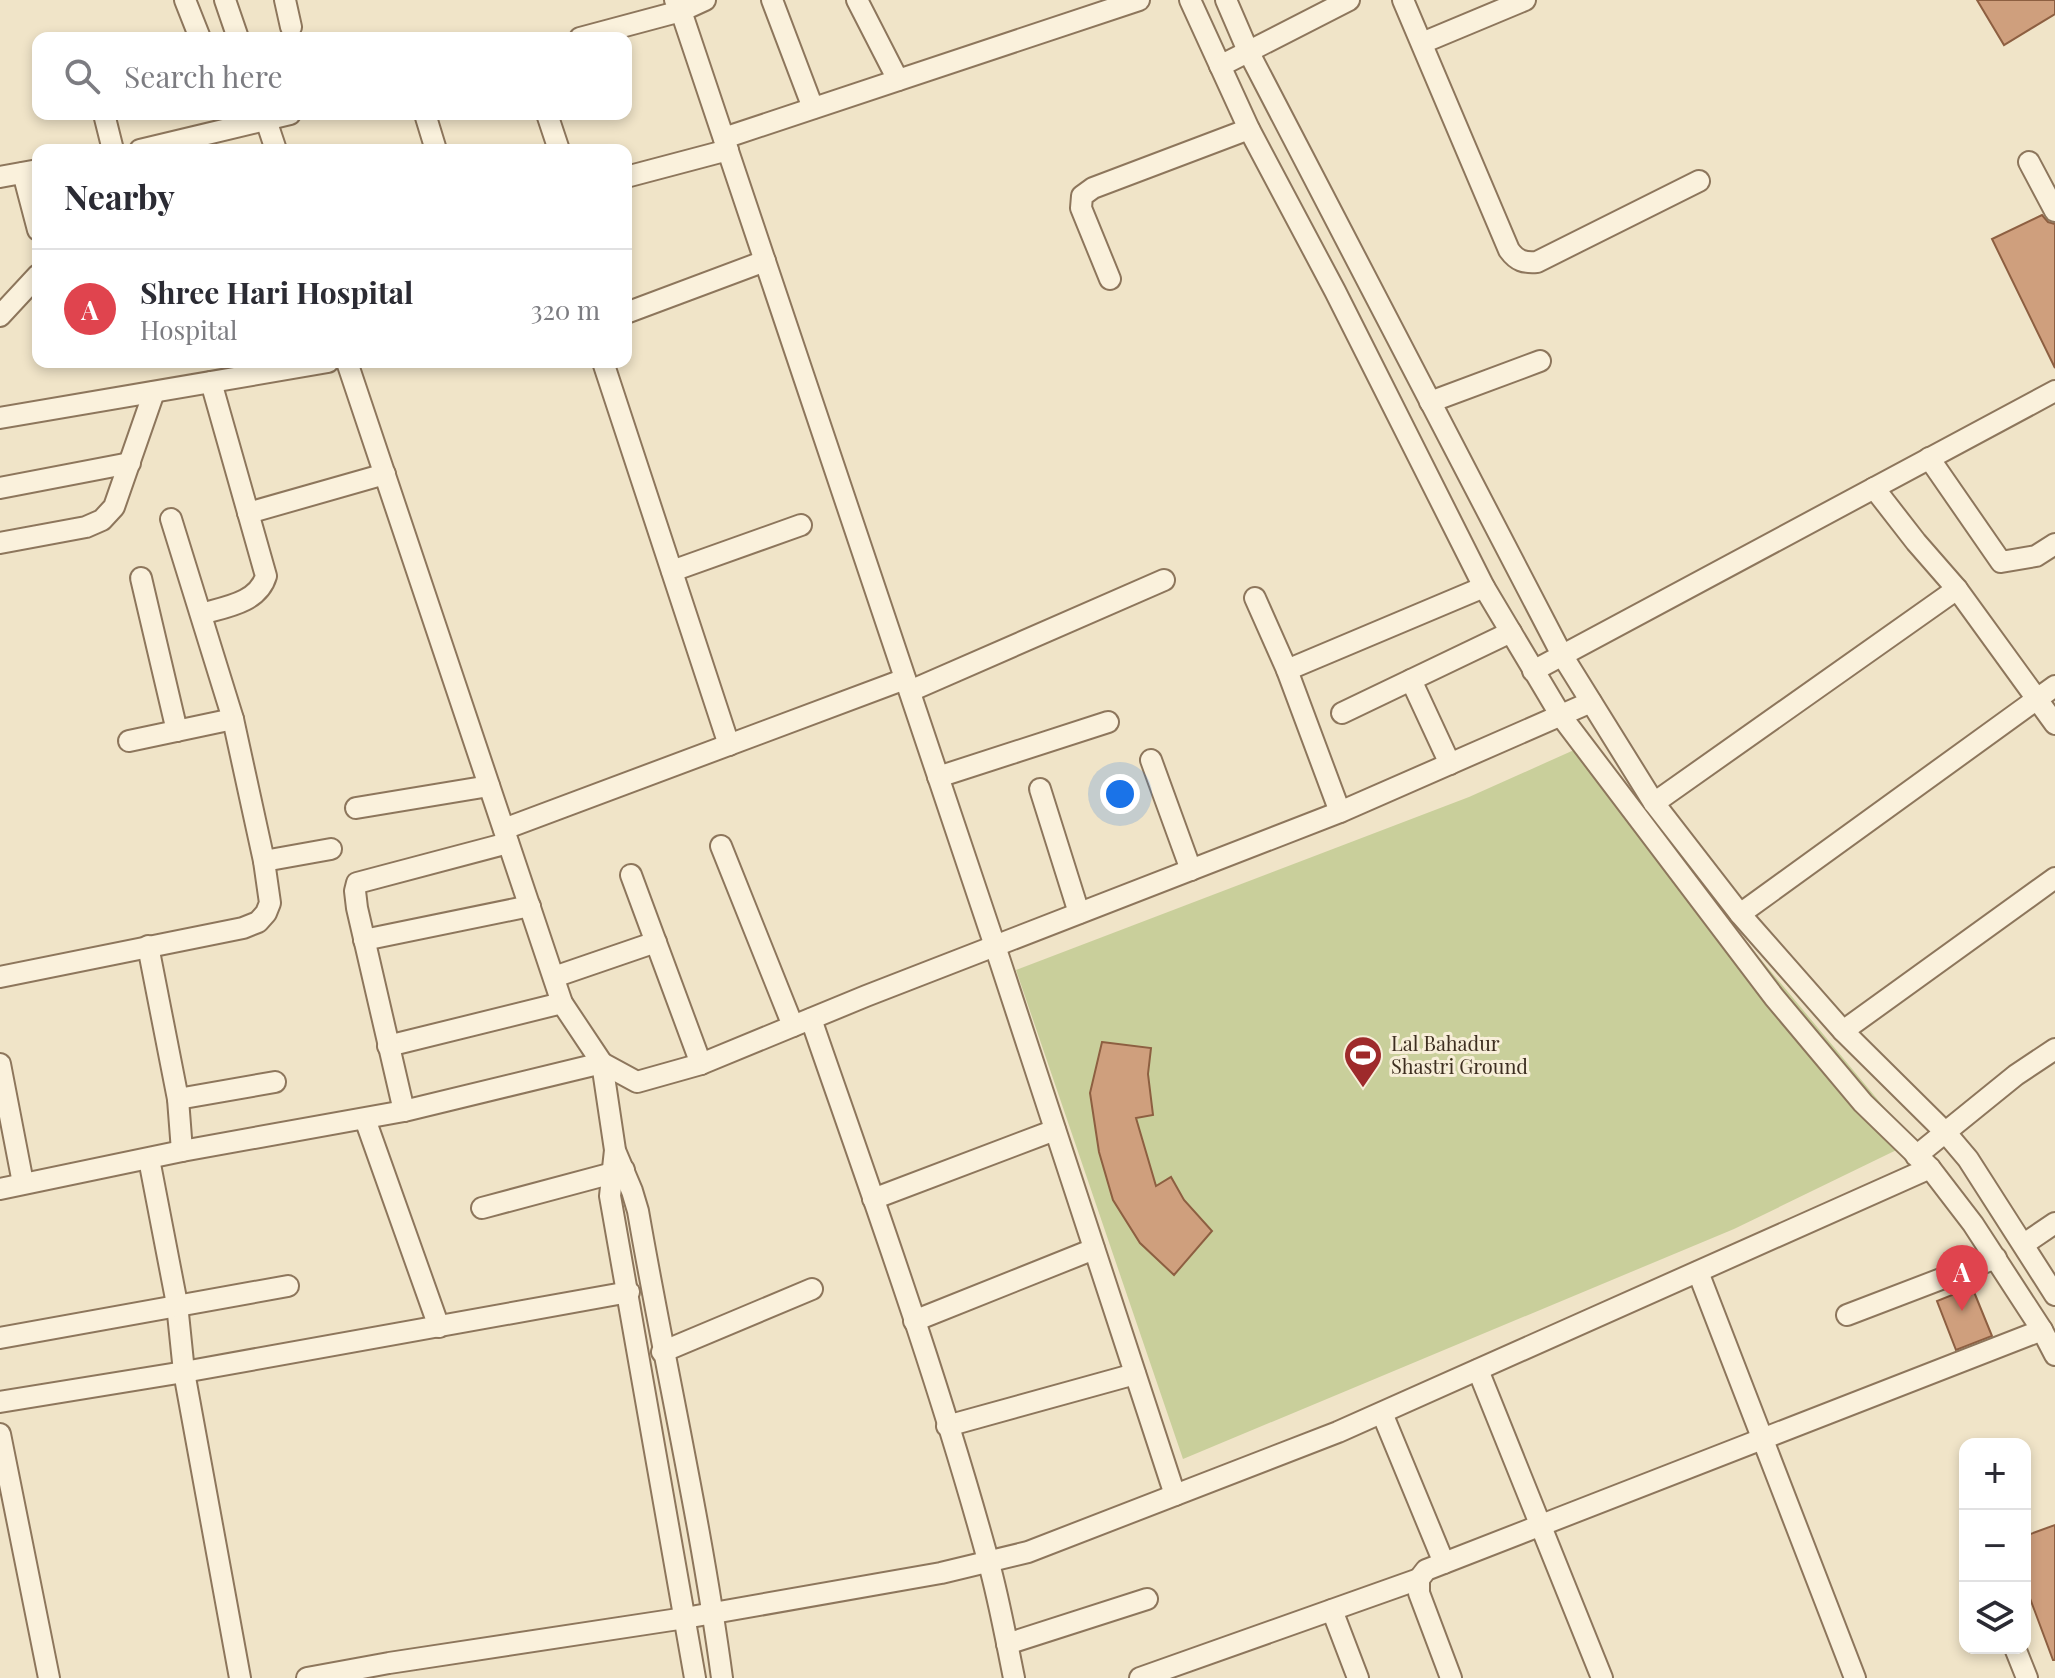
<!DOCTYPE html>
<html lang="en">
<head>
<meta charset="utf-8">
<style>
	body { margin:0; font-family:"Playfair Display",serif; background:#f2f2f3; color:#2b2b33 }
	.controls { position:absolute; right:24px; bottom:24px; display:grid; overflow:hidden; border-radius:16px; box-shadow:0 4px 12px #0003 }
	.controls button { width:72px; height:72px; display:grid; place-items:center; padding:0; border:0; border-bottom:2px solid #e1e1e2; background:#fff; color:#2b2b33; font:40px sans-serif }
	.you { position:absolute; left:1120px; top:794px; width:28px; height:28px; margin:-20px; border:6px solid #fff; border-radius:50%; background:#1a73e8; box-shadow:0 0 0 12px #1a73e833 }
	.badge { display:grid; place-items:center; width:52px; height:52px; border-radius:50%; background:#9e2a2b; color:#fff; font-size:26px; font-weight:700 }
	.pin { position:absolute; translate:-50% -66px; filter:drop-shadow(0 2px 4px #0008) }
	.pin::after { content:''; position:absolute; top:42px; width:28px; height:24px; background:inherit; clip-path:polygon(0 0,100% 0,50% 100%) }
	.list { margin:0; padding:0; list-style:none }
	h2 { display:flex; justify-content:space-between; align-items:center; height:104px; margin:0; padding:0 32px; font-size:34px }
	h2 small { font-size:26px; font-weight:400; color:#7c7c81 }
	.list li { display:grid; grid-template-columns:52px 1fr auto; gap:24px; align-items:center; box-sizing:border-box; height:120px; padding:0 32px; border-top:2px solid #e1e1e2 }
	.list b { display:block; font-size:30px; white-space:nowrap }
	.list p { margin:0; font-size:26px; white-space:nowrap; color:#7c7c81 }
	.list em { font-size:26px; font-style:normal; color:#7c7c81 }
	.icon { flex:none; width:44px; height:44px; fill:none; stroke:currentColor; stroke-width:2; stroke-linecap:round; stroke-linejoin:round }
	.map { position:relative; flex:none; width:2055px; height:1678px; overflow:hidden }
	.search { position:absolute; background:#fff; box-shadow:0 4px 12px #0003; left:32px; top:32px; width:600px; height:88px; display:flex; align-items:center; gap:20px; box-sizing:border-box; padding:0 28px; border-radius:16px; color:#7c7c81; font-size:30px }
	.panel { position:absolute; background:#fff; box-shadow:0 4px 12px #0003; left:32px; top:144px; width:600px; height:224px; border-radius:16px }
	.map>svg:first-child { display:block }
	.green { fill:#c9cf9b }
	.building { fill:#cf9f7d; stroke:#8d5f41; stroke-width:2 }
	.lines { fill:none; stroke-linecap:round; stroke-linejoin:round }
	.minor-casing { stroke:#8d765c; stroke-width:24 }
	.minor { stroke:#faf1dc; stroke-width:20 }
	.labels { text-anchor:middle; stroke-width:6; stroke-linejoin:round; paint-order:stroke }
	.poi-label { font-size:20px; fill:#3d2e20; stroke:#f7eed8; text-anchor:start }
</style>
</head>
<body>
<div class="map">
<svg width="2055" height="1678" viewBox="0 0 2055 1678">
	<rect width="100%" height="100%" fill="#f0e4c8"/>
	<!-- green -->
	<path class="green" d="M1583,746L1913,1142L1734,1229L1183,1459L1016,970L1469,797Z"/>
	<!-- building -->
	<g class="building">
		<path d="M1977,0H2055V14L2004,45Z"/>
		<path d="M2042,215L2048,222L2055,224V368L1992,239Z"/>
		<path d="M1102,1042L1151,1048L1148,1074L1153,1115L1136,1118L1156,1186L1171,1177L1184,1200L1212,1231L1174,1275L1140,1243L1113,1200L1099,1152L1090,1093Z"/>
		<path d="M1972,1287L1992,1336L1956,1350L1937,1301Z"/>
		<path d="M2055,1525V1660H2053L2025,1585V1536Z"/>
	</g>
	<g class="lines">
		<!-- minor casing -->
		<g class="minor-casing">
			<g id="minor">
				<path d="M185,0L200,38"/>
				<path d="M225,0L238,38"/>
				<path d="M285,0L291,27"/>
				<path d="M675,0L681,11L995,946L1175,1495"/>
				<path d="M772,0L813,108"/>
				<path d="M857,0L898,80"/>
				<path d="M1190,0L1249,129L1335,291L1484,587L1561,716L1774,997L1863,1103L1930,1168L1973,1224L2042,1330L2055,1355"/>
				<path d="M1226,0L1248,51L1562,655L1654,803L1740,914L1843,1031L1946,1133L1968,1159L2055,1295"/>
				<path d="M1403,0L1509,250C1517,261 1524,263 1537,262L1699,181"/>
				<path d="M580,38L681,11L705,0"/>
				<path d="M1422,43L1525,0"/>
				<path d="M1220,66L1349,0"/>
				<path d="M104,114L113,150"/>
				<path d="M264,114L276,150"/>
				<path d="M425,114L436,150"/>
				<path d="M547,114L559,150"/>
				<path d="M724,138L1139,0"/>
				<path d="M140,150L290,114"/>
				<path d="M2029,162L2055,211"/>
				<path d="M23,173L38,230"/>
				<path d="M0,177L38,170"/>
				<path d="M626,177L728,150"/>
				<path d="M1110,279L1081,208L1082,196L1093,188L1249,129"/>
				<path d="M626,313L765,261"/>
				<path d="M0,316L38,275"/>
				<path d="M347,362L562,1003L602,1063L615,1150L610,1196L695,1678"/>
				<path d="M603,362L729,745"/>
				<path d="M1430,402L1540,361"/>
				<path d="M0,418L328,362"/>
				<path d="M1929,458L2001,562L2036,556L2055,544"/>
				<path d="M0,488L130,463"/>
				<path d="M1874,488L1916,542L1957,589L2055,724"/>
				<path d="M248,513L385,474"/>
				<path d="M0,543L86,527L102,520L114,507L154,392"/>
				<path d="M672,571L801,525"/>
				<path d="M141,578L177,731"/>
				<path d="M1255,598L1287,670L1340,812"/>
				<path d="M201,614C225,607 258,603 266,576L211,382"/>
				<path d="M1287,670L1484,587"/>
				<path d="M1533,671L2055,391"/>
				<path d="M1411,680L1450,764"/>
				<path d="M910,691L1164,580"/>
				<path d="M1342,713L1511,632"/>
				<path d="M129,741L233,719"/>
				<path d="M1151,760L1191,870"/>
				<path d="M938,777L1108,722"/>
				<path d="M1040,789L1079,913"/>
				<path d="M1654,803L1957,589"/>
				<path d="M356,808L489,786"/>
				<path d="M504,829L905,679"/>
				<path d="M721,846L793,1026"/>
				<path d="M264,861L331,849"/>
				<path d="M631,875L701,1064"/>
				<path d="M1740,914L2055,686"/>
				<path d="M364,940L530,906"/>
				<path d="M148,946L178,1099L182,1151"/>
				<path d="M0,977L243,928L258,922L266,913L270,903L264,861L233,719L171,519"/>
				<path d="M554,977L656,942"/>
				<path d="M811,1019C873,1198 938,1377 988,1560C999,1599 1006,1639 1014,1678"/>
				<path d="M1843,1031L2055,878"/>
				<path d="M388,1046L562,1003"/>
				<path d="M0,1064L23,1183"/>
				<path d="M178,1099L275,1082"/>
				<path d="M404,1111L357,908L355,891L357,883L508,843"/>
				<path d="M365,1119L439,1327"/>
				<path d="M616,1153L632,1191L638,1211C665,1367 701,1521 722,1678"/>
				<path d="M1916,1156L2016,1075L2055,1049"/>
				<path d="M149,1159L177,1304L184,1372L240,1678"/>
				<path d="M0,1189L182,1151L404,1111L602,1063L637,1082L701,1064L866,996L1340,812L1591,702"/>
				<path d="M873,1199L1055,1130"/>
				<path d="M482,1208L624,1170"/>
				<path d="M2024,1244L2055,1223"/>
				<path d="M1698,1272L1855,1678"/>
				<path d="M1847,1315L1996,1258"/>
				<path d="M914,1321L1094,1249"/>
				<path d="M0,1338L288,1286"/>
				<path d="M662,1352L812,1289"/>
				<path d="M1478,1370L1602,1678"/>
				<path d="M0,1402L184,1372L629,1292"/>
				<path d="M1382,1413L1444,1563"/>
				<path d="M947,1426L1135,1374"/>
				<path d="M0,1434L49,1678"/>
				<path d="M1332,1610L1358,1678"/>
				<path d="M1007,1644L1147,1599"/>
				<path d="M2015,1648L2027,1678"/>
				<path d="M307,1678L389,1663L685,1618L941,1573L1028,1552L1338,1432L1930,1168"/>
				<path d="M1140,1678L1419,1579"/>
				<path d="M1451,1678L1419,1593V1579L1426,1570L2042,1330"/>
			</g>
		</g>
		<!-- minor -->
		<use href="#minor" class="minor"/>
	</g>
	<!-- icons -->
	<defs>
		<g id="stadium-pin" transform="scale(2)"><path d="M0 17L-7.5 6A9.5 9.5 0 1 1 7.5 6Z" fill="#9e2a2b" stroke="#f7eed8"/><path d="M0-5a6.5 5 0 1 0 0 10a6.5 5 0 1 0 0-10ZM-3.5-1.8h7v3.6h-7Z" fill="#fff"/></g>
	</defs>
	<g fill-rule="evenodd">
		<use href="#stadium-pin" x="1363" y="1055"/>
	</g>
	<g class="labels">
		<!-- poi labels -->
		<g class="poi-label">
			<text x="1391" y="1051">Lal Bahadur<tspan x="1391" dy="23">Shastri Ground</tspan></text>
		</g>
	</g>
</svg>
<div class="controls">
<button>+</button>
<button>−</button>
<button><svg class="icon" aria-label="layers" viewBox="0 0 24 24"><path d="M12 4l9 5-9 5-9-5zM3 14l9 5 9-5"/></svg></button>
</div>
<div class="you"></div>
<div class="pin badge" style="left:1962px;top:1311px;background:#e0444e">A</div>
<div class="search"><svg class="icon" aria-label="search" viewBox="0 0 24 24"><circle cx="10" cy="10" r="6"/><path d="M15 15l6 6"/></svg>Search here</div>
<section class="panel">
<h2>Nearby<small></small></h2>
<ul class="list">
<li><span class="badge" style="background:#e0444e">A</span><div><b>Shree Hari Hospital</b><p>Hospital</p></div><em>320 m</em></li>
</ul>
</section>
</div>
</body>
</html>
